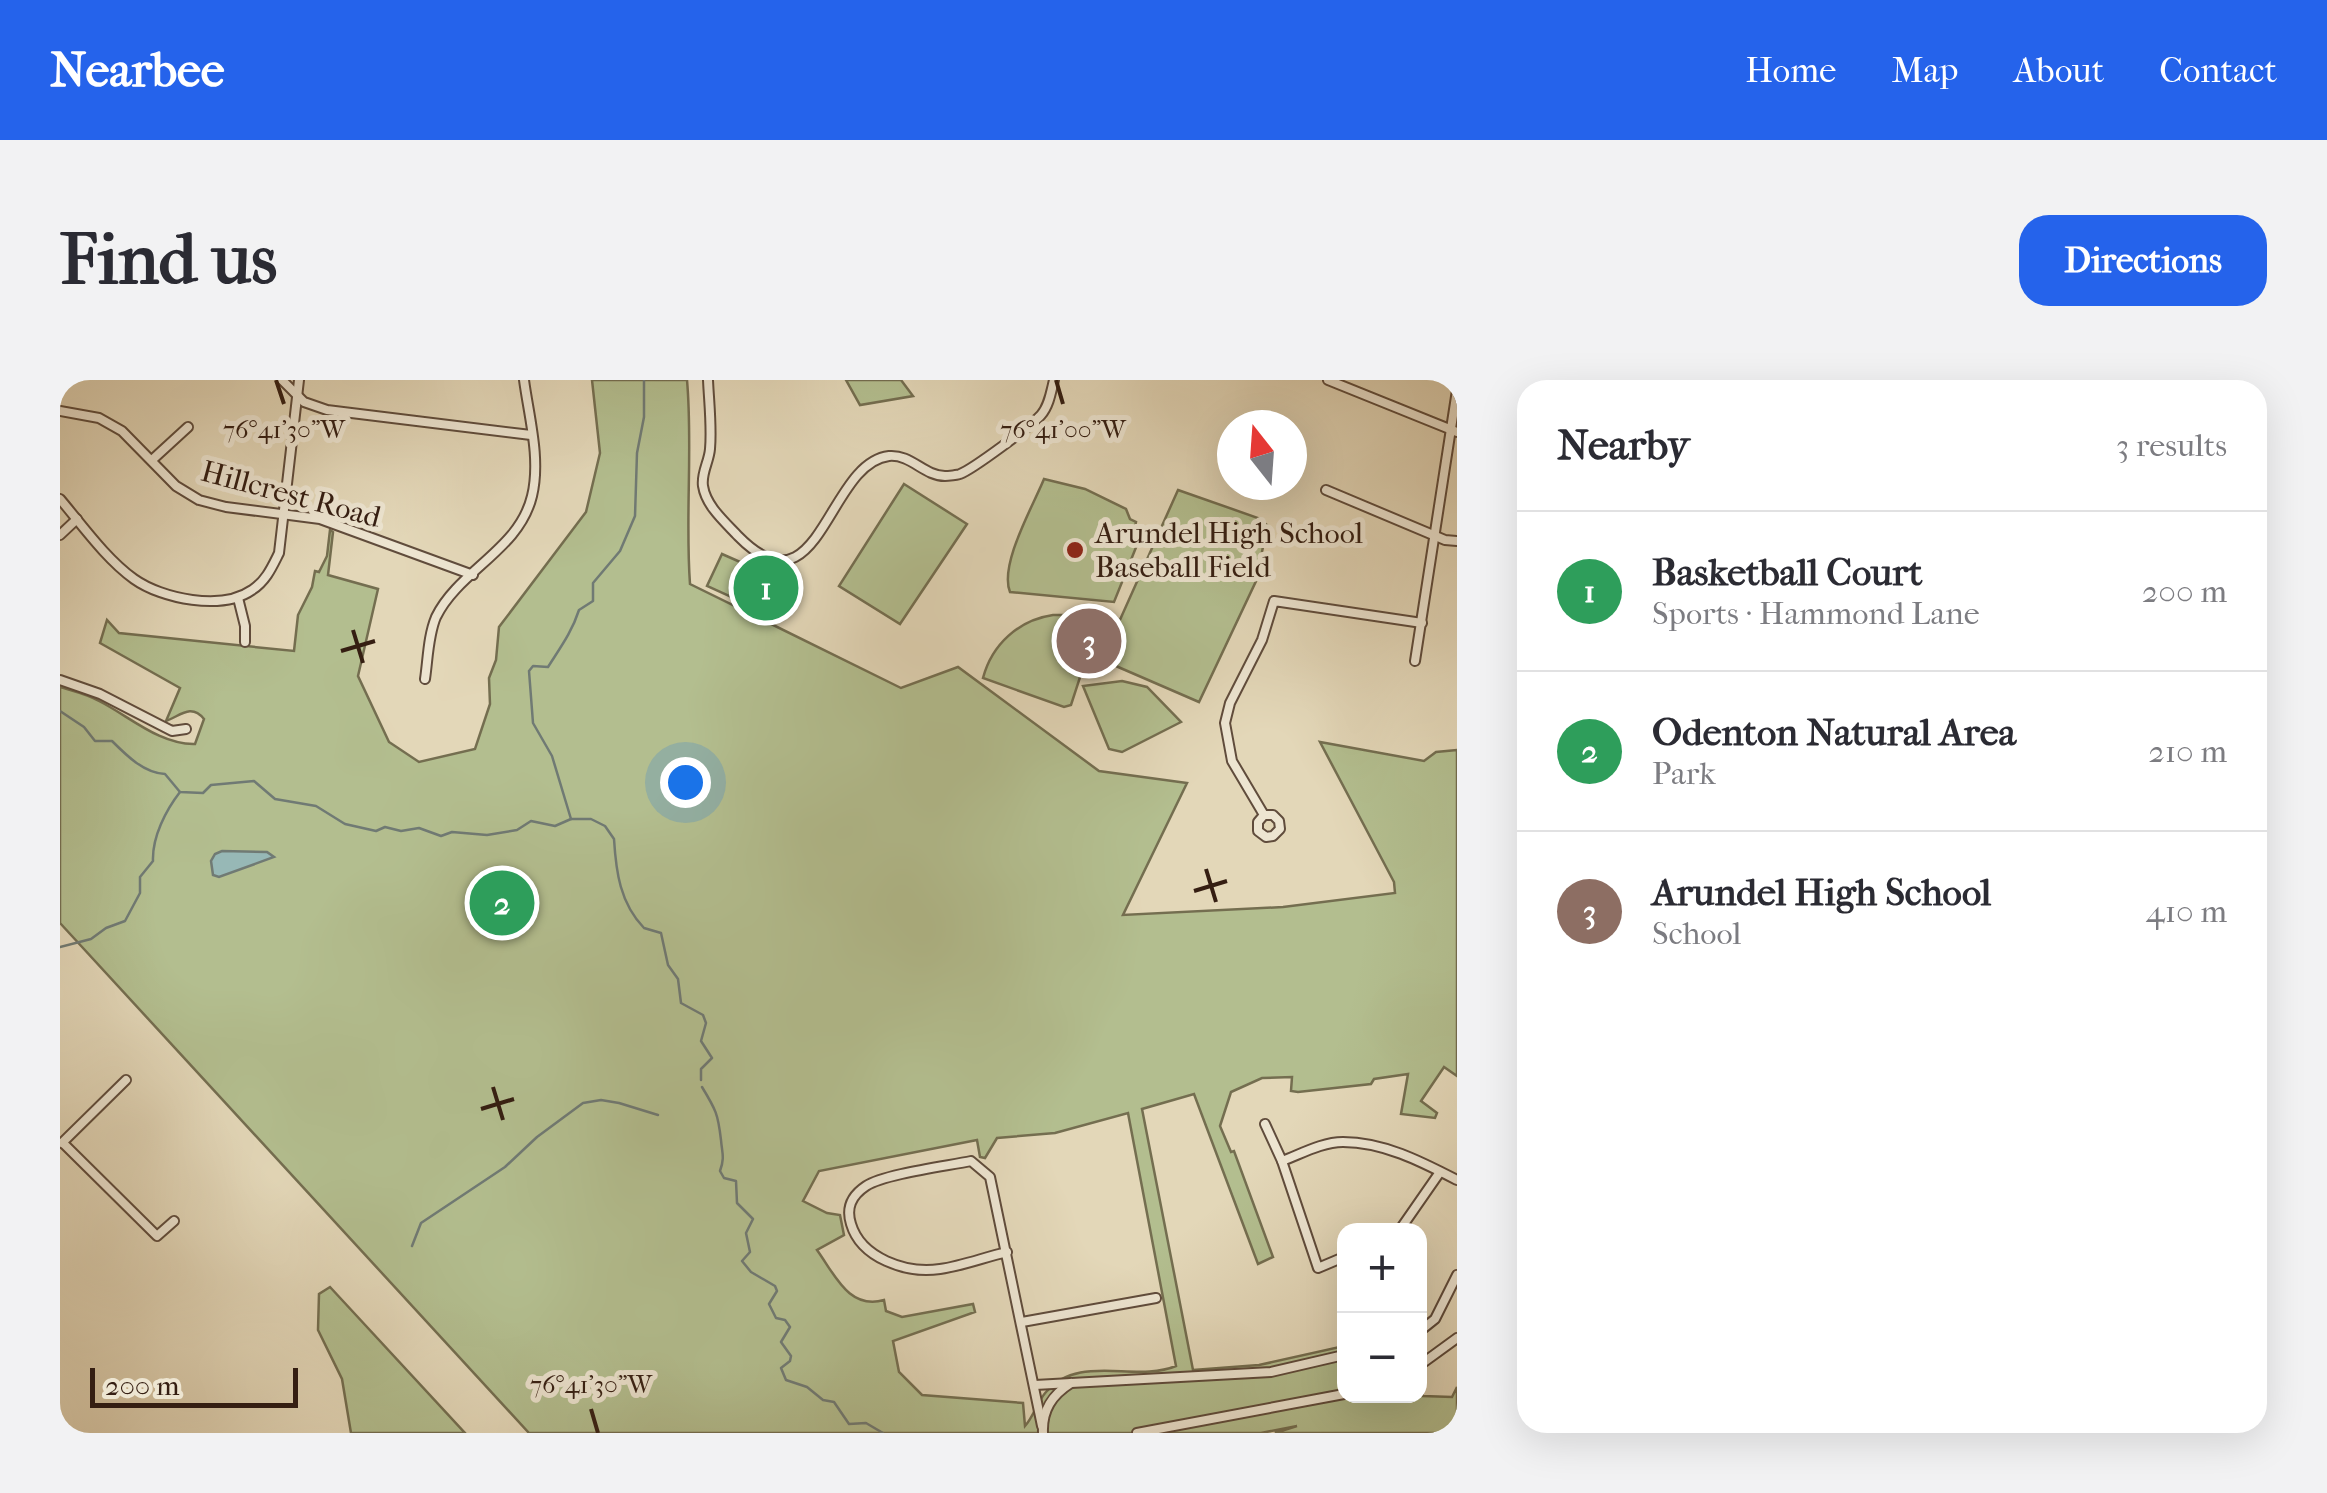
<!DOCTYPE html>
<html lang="en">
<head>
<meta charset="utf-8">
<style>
	body { margin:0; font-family:"IM FELL French Canon",serif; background:#f2f2f3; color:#2b2b33 }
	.controls { position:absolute; right:30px; bottom:30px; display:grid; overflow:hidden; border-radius:20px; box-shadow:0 10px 40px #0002 }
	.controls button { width:90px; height:90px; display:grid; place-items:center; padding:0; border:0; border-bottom:2px solid #e1e1e2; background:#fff; color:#2b2b33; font:50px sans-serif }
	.compass { position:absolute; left:1157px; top:30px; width:90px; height:90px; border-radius:50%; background:#fff; box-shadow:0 10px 40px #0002; rotate:343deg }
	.scale { position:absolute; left:30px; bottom:25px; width:208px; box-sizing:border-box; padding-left:10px; border:5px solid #351e12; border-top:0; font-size:28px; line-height:35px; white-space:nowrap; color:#351e12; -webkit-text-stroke:8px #ede5d1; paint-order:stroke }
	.you { position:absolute; left:625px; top:402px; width:35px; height:35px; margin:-25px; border:8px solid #fff; border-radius:50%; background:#1a73e8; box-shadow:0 0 0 15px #1a73e833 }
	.badge { display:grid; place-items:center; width:65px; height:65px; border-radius:50%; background:#2563eb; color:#fff; font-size:32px; font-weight:700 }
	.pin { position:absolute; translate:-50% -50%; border:5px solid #fff; box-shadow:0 2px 10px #0006 }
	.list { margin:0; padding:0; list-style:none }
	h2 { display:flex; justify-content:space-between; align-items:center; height:130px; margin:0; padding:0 40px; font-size:42px }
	h2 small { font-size:32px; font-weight:400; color:#7c7c81 }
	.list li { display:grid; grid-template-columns:65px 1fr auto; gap:30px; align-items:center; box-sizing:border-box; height:160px; padding:0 40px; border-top:2px solid #e1e1e2 }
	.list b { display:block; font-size:38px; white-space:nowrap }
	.list p { margin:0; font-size:32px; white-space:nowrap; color:#7c7c81 }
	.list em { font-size:32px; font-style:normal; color:#7c7c81 }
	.map { position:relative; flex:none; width:1397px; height:1053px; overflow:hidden; border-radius:30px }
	header { display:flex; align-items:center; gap:60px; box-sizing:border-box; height:140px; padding:0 50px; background:#2563eb; color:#fff }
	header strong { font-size:48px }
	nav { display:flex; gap:55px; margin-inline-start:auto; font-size:35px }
	.intro { display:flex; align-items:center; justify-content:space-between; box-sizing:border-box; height:240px; padding:0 60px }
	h1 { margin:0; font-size:70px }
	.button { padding:25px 45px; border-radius:30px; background:#2563eb; color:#fff; font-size:35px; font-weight:700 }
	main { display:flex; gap:60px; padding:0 60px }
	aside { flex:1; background:#fff; border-radius:30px; box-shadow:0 10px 40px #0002 }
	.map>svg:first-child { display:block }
	.green { fill:#b3be8f; stroke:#746e50; stroke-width:2.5; fill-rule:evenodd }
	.water { fill:#97b8b6; stroke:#707a74; stroke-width:2.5 }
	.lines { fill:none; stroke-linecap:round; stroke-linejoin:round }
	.stream { stroke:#707a74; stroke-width:2.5 }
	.minor-casing { stroke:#604c3c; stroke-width:12 }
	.minor { stroke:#ede5d1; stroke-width:8 }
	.ticks { fill:none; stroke:#351e12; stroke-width:4 }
	.poi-dot { fill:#8f2418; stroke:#ede5d1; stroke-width:4 }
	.labels { text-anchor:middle; stroke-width:10; stroke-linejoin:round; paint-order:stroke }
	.street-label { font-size:30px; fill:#351e12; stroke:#ede5d1 }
	.poi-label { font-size:30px; fill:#351e12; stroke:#ede5d1; text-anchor:start }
	.ticks-label { font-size:25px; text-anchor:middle; fill:#351e12; stroke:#ede5d1; stroke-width:10; stroke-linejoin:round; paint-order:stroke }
</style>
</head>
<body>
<header>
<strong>Nearbee</strong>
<nav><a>Home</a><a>Map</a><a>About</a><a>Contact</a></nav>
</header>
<div class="intro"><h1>Find us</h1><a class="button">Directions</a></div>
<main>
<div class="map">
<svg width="1397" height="1053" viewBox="0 0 1397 1053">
	<rect width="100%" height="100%" fill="#e3d7b8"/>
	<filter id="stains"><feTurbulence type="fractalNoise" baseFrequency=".002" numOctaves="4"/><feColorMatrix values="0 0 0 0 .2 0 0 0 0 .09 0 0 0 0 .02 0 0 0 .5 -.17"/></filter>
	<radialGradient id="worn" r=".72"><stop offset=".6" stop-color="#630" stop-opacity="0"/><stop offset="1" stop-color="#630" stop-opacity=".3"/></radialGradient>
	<!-- green -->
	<g class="green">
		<path d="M532,0H627C633,68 625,136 630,204L841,308L898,287L1039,391L1127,403L1063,535L1223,527L1335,513L1334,502L1260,362L1364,381L1376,372L1397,370V696L1384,687L1361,721L1377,733L1375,738L1341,734L1348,694L1314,699L1311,704L1238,712L1231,711L1232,697L1202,698L1171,712L1160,746L1171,772L1174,771L1213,877L1198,884L1134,714L1082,729L1133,990L1199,985L1284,966V1016H1360V1007L1363,1016L1392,1017L1397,1007V1053H1215L1237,1046L1201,1053H469L0,543V307C13,311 27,314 39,321C69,336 100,365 135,364L144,339C131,323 120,336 106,341L120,308L40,263L47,240L59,253L234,271L238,235L252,207L255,191L259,192L267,176L270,150L273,152L268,195L318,209L298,296L329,362L359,382L415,369L430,324L429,298L436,280L439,247L526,132L540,73ZM1068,733L1116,986C1075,1003 1019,973 986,1012C977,1022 974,1036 965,1046L963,1023L862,1015L839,992L833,961L915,932L913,924L842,937L826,931L824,920C789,930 775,895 757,870L784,855L780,835L767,833L743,821L759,791L917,760L920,777L925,778L937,758L995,753Z"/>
		<path d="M786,0H841L853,16L800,25Z"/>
		<path d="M984,99L1025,109L1066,129L1070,139L1076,142L1074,151L1081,155L1054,222L950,212C939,185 973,126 984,99Z"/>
		<path d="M844,104L907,144L840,244L779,206Z"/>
		<path d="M1118,110L1198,138L1207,145L1197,199L1139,322L1042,280Z"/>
		<path d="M662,174L696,189L689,206L697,191L725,205L717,226L686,210L680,221L647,206Z"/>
		<path d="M993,235H1017L1037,245L1011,325L1004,327L923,298C932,264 959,240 993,235Z"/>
		<path d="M1062,301L1087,307L1121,342L1062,372L1049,369L1023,306Z"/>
		<path d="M270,907L405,1053H291L282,999L258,950L259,914Z"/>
	</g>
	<!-- water -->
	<path class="water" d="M162,471L207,472L214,477L159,497L153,495L151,481L155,474Z"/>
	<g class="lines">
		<!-- stream -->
		<g class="stream">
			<path d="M0,331L24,347L35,361H52C67,376 84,393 105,394L120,412L143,413L151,405L194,401L215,419L256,426L285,444L316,451L325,447L341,451L359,448L381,456L392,452L427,455L457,450L471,441L495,446L511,439H531L545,446L554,459C556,492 560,523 584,548L601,553L608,585L618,599L621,623L643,635L646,643L641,661L652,678L641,689V700"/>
			<path d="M511,439L492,376L473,343L469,291L473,286L488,287C500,268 512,252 519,230L533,221V203L560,171L575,136L577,73L584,37V0"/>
			<path d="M0,567L31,559L46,548L65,541L80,513V497L93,481C92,457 106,430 120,412"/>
			<path d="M642,707C656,730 658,734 661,760C662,773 665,777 660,791L664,798L676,801L677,823L693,839L686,853L690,872L682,881L691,892L715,906L717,911L709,924L716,938L725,940L730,947L721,962L731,976L730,981L721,988L726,1000L747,1007L763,1020L774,1022L789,1044L806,1043L823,1053"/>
			<path d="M352,866L361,843L445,787L477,757L523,723L541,720L559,723L598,735"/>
		</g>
		<!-- minor casing -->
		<g class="minor-casing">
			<g id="minor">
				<path d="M222,0L244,22L267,30L471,55"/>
				<path d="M648,0C649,22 652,47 650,69C649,82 641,93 643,106C646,126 665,142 678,156C760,240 767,83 829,76C851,74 864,96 885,96C887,96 899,95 900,94C913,89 971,46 981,35C989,26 991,12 994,0"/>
				<path d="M1268,0L1397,52"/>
				<path d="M0,31L39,38L62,51L116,106L139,120L166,127L260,139L413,195"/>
				<path d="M92,80L128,47"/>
				<path d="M1266,110L1385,160L1397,161"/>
				<path d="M0,119C22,145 46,179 74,199C102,219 162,231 192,210C206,201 212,187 219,173L239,0"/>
				<path d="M0,155L17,139"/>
				<path d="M178,218L185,246V262"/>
				<path d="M1355,281L1397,10"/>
				<path d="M365,299C368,279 368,256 376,237C399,190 459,170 472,116C481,79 469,37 464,0"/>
				<path d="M0,300L40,314L112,351L126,349"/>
				<path d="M1204,435H1213L1219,441L1220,449L1213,456L1206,457L1198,451V442L1204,435L1172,381L1165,343L1170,323L1202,260L1214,221L1362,243"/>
				<path d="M1205,744L1222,781L1258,888L1284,877"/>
				<path d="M2,763L66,700"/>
				<path d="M3,763L97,856L114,841"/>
				<path d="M1222,781C1241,774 1262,762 1283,762C1324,762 1362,782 1397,800"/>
				<path d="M1339,851L1380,792"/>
				<path d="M947,872C925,877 902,886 880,889C846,894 801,878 791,844C786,828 791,816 806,806C824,794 887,786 911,781L930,797L982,1046"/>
				<path d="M962,942L1096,918"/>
				<path d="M1360,951L1375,939L1397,895"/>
				<path d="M1360,985L1397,958"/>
				<path d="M975,1005L1211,992L1284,975"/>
				<path d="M983,1053C982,1030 992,1015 1011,1003"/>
				<path d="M1077,1053L1284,1014"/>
			</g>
		</g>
		<!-- minor -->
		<use href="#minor" class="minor"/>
	</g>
	<!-- ticks -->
	<path class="ticks" d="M216,0L224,24M996,0L1003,24M293,250L303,283M281,271L315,261M1146,489L1156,522M1134,511L1167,501M433,707L443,740M421,729L454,719M531,1029L538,1053"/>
	<!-- markers -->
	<circle class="poi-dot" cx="1015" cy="170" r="10"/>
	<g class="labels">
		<!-- street labels -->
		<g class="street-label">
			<text transform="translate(231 114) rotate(15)" y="10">Hillcrest Road</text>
		</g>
		<!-- poi labels -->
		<g class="poi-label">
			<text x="1035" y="163">Arundel High School<tspan x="1035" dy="34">Baseball Field</tspan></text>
		</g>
	</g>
	<g class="ticks-label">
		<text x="224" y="58">76°41'30"W</text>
		<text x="1003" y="58">76°41'00"W</text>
		<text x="531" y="1013">76°41'30"W</text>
	</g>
	<rect width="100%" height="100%" filter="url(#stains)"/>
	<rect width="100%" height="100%" fill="url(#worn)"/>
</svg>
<div class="controls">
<button>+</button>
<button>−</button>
</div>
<svg class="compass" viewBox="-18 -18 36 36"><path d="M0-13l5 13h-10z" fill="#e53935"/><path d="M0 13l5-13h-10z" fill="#7c7c81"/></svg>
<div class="scale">200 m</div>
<div class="you"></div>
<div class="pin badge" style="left:706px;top:208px;background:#2e9e5b">1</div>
<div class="pin badge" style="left:442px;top:523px;background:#2e9e5b">2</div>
<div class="pin badge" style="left:1029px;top:261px;background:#8d6e63">3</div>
</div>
<aside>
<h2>Nearby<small>3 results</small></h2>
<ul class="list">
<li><span class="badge" style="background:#2e9e5b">1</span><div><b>Basketball Court</b><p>Sports · Hammond Lane</p></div><em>200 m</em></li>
<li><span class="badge" style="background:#2e9e5b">2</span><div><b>Odenton Natural Area</b><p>Park</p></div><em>210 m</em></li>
<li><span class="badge" style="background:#8d6e63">3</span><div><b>Arundel High School</b><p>School</p></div><em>410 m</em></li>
</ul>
</aside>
</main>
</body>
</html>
